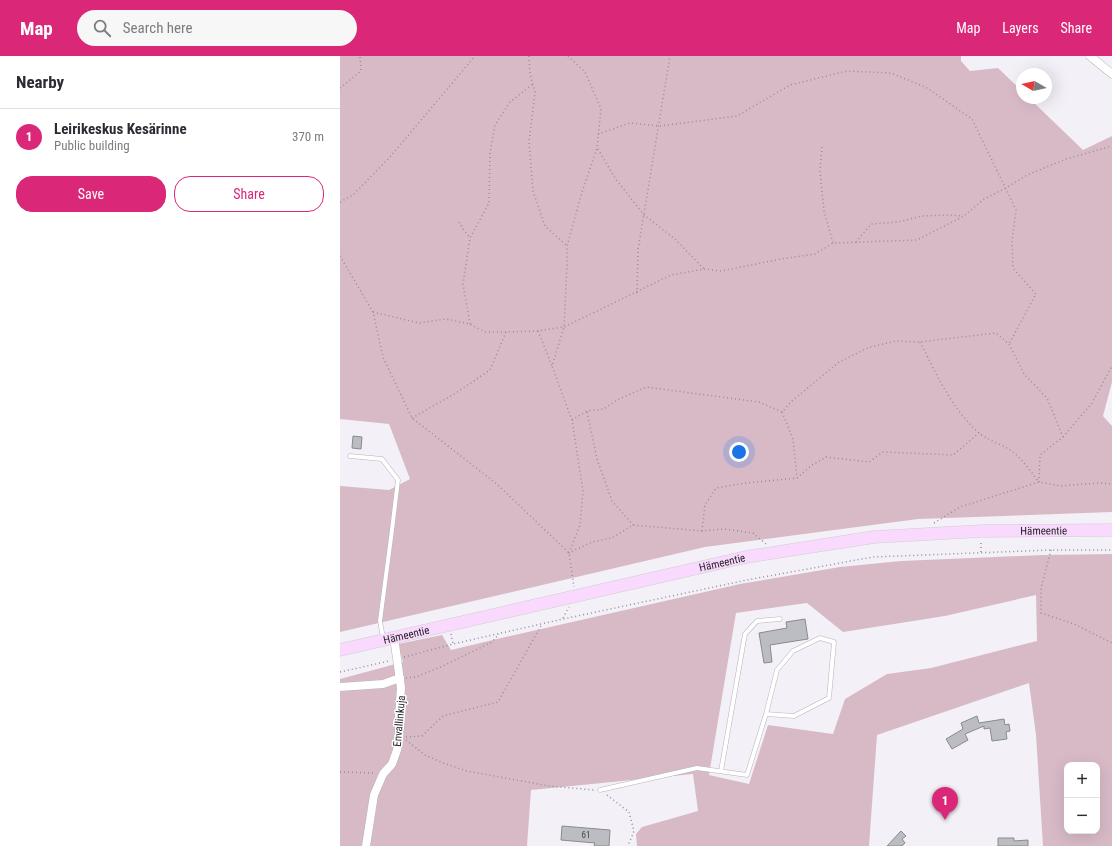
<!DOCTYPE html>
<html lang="en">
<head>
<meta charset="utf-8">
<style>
	body { margin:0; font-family:"Roboto Condensed",sans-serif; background:#f7f7f7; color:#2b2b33 }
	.controls { position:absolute; right:12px; bottom:12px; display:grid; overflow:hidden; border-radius:8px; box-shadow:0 4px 16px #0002 }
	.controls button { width:36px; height:36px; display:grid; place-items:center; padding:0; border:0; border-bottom:1px solid #e1e1e2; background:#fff; color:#2b2b33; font:20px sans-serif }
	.compass { position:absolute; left:676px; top:12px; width:36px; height:36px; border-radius:50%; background:#fff; box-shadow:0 4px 16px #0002; rotate:279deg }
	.you { position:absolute; left:399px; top:396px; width:14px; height:14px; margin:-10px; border:3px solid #fff; border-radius:50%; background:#1a73e8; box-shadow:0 0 0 6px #1a73e833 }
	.badge { display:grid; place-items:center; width:26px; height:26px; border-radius:50%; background:#db2777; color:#fff; font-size:13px; font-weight:700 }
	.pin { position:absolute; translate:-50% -33px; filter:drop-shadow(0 1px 2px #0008) }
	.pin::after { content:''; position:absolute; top:21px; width:14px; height:12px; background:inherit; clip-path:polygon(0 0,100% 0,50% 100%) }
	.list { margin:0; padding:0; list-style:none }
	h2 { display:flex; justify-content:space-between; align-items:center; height:52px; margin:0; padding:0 16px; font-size:17px }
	h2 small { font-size:13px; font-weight:400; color:#7c7c81 }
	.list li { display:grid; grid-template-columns:26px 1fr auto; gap:12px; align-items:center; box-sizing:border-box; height:56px; padding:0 16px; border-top:1px solid #e1e1e2 }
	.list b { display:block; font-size:15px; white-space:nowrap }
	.list p { margin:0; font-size:13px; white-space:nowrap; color:#7c7c81 }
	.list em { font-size:13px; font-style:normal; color:#7c7c81 }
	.actions { display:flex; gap:8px; padding:12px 16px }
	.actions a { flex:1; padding:9px 0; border:1px solid #db2777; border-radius:16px; text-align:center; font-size:14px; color:#db2777 }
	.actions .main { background:#db2777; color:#fff }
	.icon { flex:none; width:22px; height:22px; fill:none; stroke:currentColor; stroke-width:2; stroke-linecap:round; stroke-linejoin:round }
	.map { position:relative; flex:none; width:772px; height:790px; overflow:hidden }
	header { display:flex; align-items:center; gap:24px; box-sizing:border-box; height:56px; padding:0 20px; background:#db2777; color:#fff }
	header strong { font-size:19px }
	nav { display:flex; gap:22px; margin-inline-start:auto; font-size:14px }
	.search { width:280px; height:36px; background:#f7f7f7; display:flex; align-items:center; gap:10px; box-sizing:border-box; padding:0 14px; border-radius:22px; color:#7c7c81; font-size:15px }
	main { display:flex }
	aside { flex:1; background:#fff }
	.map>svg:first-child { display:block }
	.green { fill:#d8bac7; fill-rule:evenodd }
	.building { fill:#bcbdc2; stroke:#898a8f }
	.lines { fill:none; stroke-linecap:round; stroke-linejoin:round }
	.service-casing { stroke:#b5b4b9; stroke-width:5 }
	.minor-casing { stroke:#b5b4b9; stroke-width:9 }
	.primary-casing { stroke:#cecece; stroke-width:13 }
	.path { stroke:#919094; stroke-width:1.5; stroke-dasharray:1 3; stroke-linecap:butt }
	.service { stroke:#fff; stroke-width:4 }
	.minor { stroke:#fff; stroke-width:8 }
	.primary { stroke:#f9d9fd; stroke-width:12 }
	.labels { text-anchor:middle; stroke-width:3; stroke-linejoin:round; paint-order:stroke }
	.number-label { font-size:9px; fill:#464648 }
	.street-label { font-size:11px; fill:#1f1f20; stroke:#fff }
</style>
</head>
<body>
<header>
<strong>Map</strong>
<div class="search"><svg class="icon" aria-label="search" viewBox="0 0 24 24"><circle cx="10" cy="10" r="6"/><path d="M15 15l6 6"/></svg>Search here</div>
<nav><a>Map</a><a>Layers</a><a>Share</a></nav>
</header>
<main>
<aside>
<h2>Nearby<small></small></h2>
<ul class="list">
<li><span class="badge">1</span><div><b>Leirikeskus Kesärinne</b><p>Public building</p></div><em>370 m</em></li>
</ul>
<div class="actions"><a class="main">Save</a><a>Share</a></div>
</aside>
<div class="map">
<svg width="772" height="790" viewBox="0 0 772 790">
	<rect width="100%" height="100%" fill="#f3f1f7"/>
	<!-- green -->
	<g class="green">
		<path d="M0,0H621V5L630,15L658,12L682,35V42H689L743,94L772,80V326L763,360L772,370V456L578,463L365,491L0,576V430L49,434L70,423L49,368L0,363Z"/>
		<path d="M772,498V790H703L696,679L689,627L537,679L529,790H297L296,778L302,771L358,755L353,718L191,734L187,790H0V623L63,606L58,588L102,579L111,594L161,582L400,528L500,511L561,505L703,499ZM696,539L697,585L591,612L547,618L505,643L493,678L428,669L409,728L369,719L396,557L467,547L503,576L605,560ZM727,709H757V775H727Z"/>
	</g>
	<!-- building -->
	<g class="building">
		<path d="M13,380L22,381L21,393L12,392Z"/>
		<path d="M465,563L468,583L430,589L432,606L424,607L419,577L447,572L446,566Z"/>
		<path d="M637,660L639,667L664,663L665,669L669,668L670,675L666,676L667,683L652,685L650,672L644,673V670L625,678L628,684L612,693L606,683L623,673L621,667Z"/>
		<path d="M222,770L270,774L269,790H254L255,787L221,784Z"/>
		<path d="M561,775L566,780L562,783L565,787L562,790H547Z"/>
		<path d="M658,782H674V785L688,784V790H658Z"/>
	</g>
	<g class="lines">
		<!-- service casing -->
		<g class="service-casing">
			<g id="service">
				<path d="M10,400L42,403L58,424L52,474L40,565L43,582"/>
				<path d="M381,715L405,578L417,565L440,563"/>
				<path d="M260,734L357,712L407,719L426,658L437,614L453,595L480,582L494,586L489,642L454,660L426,658"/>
			</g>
		</g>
		<!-- minor casing -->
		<g class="minor-casing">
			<g id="minor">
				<path d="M750,0L772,18"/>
				<path d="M0,631L43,628L60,622"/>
				<path d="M26,790L34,739L43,718L52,708L57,694L59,679V661L61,632L54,581"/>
			</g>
		</g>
		<!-- primary casing -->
		<g class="primary-casing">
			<g id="primary">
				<path id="s1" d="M0,594L406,501L534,481L642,475L772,474"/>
			</g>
		</g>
		<!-- path -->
		<g class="path">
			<path d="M189,0L190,18L195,36L189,86L193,135L205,170L227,190"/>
			<path d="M228,0L245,16L261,53L257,92L242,136L227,190V209L224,271L212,310L232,364L243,435L240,469L229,497L252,486L272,482L293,469L362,475L384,473L413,477L426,488"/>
			<path d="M0,32L21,15L20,0"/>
			<path d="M258,78L290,67L320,70L397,60L450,29L507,15L551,17L587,32L632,63L676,154L672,185L673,212L696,238L669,288"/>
			<path d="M482,91L480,115L484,155L493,187"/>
			<path d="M258,93L275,122L304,159L335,183L364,213"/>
			<path d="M0,146L13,139L50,101L135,0"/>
			<path d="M119,166L123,173L130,182"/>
			<path d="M516,186L531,168L558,166L582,160L606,159L623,160"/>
			<path d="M0,200L33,256L43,301L72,362L158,429L229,497L234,531"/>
			<path d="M297,237L298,194L330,0"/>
			<path d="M33,256L79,267L106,263L130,268L145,276H166L197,275L224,271L331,219L364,213L381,215L441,203L475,198L493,187L577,184L624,160L644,143L666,132L687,119L726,103L772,90"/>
			<path d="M130,268L123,228L130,182L149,147L150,97L155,69L170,46L193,28"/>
			<path d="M198,275L212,310"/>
			<path d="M580,286C596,317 611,352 638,376C648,385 662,388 673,396C683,404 691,416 699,426L700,399L723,381L752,347L772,310"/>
			<path d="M247,356L257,403L272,445L293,469"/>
			<path d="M442,356L453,383L457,422"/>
			<path d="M72,362L116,337L150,314L166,276"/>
			<path d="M232,364L247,355L264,353L277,344L306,331L419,346L442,356L452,345L499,306L530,291L556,285L579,286L656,277L669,288L684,318L707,342L723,381"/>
			<path d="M594,467L620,451L699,426L721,430L758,427L772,428"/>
			<path d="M362,475L365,449L376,432L406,427L457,422L472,409L486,401L529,406L543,396L613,399L639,377"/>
			<path d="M711,494L701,532V557L734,568L772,587"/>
			<path d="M641,496V485"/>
			<path d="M223,562L229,551"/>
			<path d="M111,578L113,588"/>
			<path d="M64,601L113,588L223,563L407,524L533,501L711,494H772"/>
			<path d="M0,616L49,605"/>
			<path d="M66,622L76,621L103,610L152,586L159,578"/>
			<path d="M66,681L82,680L103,660L158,646L202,568"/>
			<path d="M66,684L85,699L103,707L127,715L209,730L254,734"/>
			<path d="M0,716L35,717"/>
			<path d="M267,739L289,756L294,775L288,790"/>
		</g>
		<!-- service -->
		<use href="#service" class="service"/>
		<!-- minor -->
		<use href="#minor" class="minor"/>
		<!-- primary -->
		<use href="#primary" class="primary"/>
	</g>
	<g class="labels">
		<!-- number labels -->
		<g class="number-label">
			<text x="246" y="782">61</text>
		</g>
		<!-- street labels -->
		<g class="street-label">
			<text dy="4" stroke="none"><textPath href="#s1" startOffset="716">Hämeentie</textPath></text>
			<text dy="4" stroke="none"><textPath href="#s1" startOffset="392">Hämeentie</textPath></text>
			<text dy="4" stroke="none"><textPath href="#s1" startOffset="68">Hämeentie</textPath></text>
			<text transform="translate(59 665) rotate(-85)" y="4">Envallinkuja</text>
		</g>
	</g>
</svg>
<div class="controls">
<button>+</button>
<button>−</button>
</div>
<svg class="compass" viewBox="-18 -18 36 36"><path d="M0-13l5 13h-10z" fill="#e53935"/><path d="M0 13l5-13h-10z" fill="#7c7c81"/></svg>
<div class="you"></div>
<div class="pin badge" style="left:605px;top:764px">1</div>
</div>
</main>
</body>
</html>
